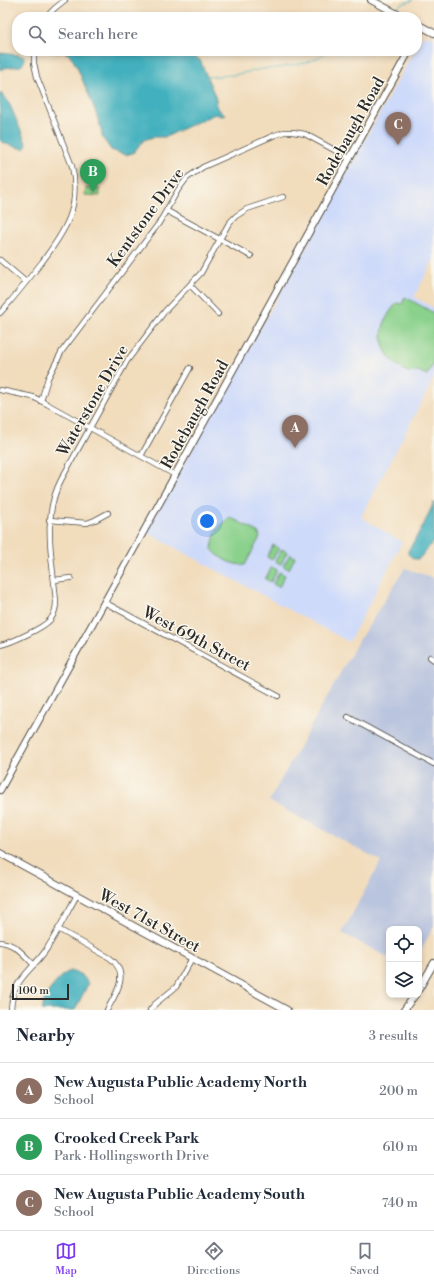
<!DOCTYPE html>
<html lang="en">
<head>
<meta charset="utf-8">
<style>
	body { margin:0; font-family:"Libre Bodoni",serif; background:#f6f6f7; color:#1f2937 }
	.controls { position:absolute; right:12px; bottom:12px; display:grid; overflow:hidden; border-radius:8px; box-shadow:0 2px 6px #0003 }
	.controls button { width:36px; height:36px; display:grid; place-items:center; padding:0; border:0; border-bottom:1px solid #e0e1e3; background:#fff; color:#1f2937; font:20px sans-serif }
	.scale { position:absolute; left:12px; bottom:10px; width:57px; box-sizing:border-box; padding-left:4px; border:2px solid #2b2b2b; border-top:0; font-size:11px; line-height:14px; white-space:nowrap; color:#2b2b2b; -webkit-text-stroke:3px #fbf7ec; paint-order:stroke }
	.you { position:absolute; left:207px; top:521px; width:14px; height:14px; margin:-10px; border:3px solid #fff; border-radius:50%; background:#1a73e8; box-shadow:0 0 0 6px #1a73e833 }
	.badge { display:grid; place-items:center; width:26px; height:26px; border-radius:50%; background:#7c3aed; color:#fff; font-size:13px; font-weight:700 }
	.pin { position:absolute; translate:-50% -33px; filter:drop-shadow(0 1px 2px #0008) }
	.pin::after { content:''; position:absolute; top:21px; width:14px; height:12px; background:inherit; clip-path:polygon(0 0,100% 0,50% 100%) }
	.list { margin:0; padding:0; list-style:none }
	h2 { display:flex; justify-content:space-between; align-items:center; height:52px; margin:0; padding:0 16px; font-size:17px }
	h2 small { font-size:13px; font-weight:400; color:#747a83 }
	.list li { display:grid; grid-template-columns:26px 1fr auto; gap:12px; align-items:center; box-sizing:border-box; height:56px; padding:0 16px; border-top:1px solid #e0e1e3 }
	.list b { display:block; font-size:15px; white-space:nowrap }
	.list p { margin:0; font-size:13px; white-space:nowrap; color:#747a83 }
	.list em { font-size:13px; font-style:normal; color:#747a83 }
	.icon { flex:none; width:22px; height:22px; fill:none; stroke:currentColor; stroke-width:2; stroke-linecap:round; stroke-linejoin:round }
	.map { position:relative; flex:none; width:434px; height:1010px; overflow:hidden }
	.search { position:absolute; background:#fff; box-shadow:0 2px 6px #0003; left:12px; right:12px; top:12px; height:44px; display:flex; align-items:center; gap:10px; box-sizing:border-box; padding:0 14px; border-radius:16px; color:#747a83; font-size:15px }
	.sheet { height:220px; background:#fff }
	nav { display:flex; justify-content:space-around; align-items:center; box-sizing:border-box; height:56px; border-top:1px solid #e0e1e3; background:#fff; font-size:11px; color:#747a83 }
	nav a { display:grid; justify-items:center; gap:2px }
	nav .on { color:#7c3aed }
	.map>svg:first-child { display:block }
	.built { fill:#cedafa }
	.industrial { fill:#b9c4de }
	.green { fill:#8ad18c; stroke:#5a7e5c }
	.water { fill:#42b0be; stroke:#366e74 }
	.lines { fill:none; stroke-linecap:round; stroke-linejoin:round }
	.stream { stroke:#42b0be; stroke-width:1 }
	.street-casing { stroke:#494641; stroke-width:6 }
	.secondary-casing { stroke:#494641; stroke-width:8 }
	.street { stroke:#fff; stroke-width:4.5 }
	.secondary { stroke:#fff; stroke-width:6 }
	.labels { text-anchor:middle; stroke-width:3; stroke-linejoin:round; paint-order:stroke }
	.street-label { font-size:16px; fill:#2b2b2b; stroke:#fbf7ec }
</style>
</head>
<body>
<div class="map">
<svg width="434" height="1010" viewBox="0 0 434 1010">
	<rect width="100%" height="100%" fill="#fbf7ec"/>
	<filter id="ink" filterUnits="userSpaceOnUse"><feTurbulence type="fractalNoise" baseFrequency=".025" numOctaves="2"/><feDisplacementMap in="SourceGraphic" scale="8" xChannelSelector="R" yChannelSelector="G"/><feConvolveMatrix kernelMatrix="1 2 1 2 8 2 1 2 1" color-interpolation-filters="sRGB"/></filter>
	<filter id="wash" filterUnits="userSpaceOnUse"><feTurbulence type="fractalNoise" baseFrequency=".012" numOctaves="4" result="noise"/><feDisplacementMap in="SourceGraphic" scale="16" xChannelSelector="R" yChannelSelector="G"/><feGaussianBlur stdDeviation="0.9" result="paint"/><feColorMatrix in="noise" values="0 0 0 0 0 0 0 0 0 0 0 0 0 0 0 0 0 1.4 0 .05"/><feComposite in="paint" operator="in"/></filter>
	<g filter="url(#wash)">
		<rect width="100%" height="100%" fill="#f1dcbc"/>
		<!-- built -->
		<path class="built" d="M428,35L434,38V259L414,297L434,308V378L361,517L402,542L349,642L146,532L310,240L414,51H417V45L421,38Z"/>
		<!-- industrial -->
		<path class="industrial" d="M405,568L434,578V926L419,954V929H389V958L342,933L381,861L269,801L356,645Z"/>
		<!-- green -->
		<g class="green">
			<path d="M86,188L100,189V196L85,195Z"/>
			<path d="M405,297L434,313V363L427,375L418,371C411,374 407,372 401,368C376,351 377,324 397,303L402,304Z"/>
			<path d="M230,517L258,532L260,537L245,565C231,565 220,559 212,549C214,532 217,529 230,517Z"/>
			<path d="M273,545L279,548L272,560L267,557Z"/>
			<path d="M282,549L287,552L281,564L275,561Z"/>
			<path d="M290,554L295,557L289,569L283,566Z"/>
			<path d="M272,567L277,570L271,582L265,579Z"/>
			<path d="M279,572L285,575L279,587L273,584Z"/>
		</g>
		<!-- water -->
		<g class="water">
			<path d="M48,51H185L200,60L215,96L218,109L226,115L222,116L215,114L184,128L166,137H153L144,140L133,153L126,155L111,150L102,137L101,129L95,110L77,67L70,55L64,52L58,53Z"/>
			<path d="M0,53L19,55L24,57V62L21,66L4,68L0,70Z"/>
			<path d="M0,92L10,105L27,145L24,149L6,144L0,140Z"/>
			<path d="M434,502V541L419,559H414L408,554V551L424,524Z"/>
			<path d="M70,971C78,972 85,976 88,984L75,1010H42C43,1005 44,999 47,994C51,988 63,973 70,971Z"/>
		</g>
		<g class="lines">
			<!-- stream -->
			<g class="stream">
				<path d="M395,10L400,5L413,0"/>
				<path d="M387,17L391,13"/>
				<path d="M206,77L233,75L262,69L277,68L293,65L305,63L317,58L328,51"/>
			</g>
		</g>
	</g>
	<g filter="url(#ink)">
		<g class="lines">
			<!-- street casing -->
			<g class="street-casing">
				<g id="street">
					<path d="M46,17L55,8L65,0"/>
					<path d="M167,211L251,256"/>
					<path d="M0,260L26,282"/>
					<path d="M190,285L218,314"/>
					<path d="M0,313L9,303C20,290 31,276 42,262C66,230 81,207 72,166L37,77L34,63V51"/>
					<path d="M0,390L33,397L47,404L175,475"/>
					<path d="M41,401L48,378L62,351L159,223L178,190L187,178L203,167L275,135L284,132H293L305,134L349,158"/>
					<path d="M141,456L190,368"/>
					<path d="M49,520L87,523L95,520L108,513"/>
					<path d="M54,580L71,578"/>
					<path d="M104,602L278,696"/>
					<path d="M0,645C11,643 43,628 50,620C54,615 56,609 56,602C53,561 41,518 61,480L127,361L165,311L201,273L229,223L236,216L247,209L283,197"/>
					<path d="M430,657L434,660"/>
					<path d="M348,717L434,764"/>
					<path d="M58,929L110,958C130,974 117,992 107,1010"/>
					<path d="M0,942C15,943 24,955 34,965"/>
					<path d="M11,1010C12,979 31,972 46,950C57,933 67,913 77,895"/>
					<path d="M150,1010L155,1004L176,987L192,958"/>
				</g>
			</g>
			<!-- secondary casing -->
			<g class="secondary-casing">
				<g id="secondary">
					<path d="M371,0L403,17"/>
					<path d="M417,24L434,33"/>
					<path d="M417,36L422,27"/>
					<path d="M0,790L175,475L409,51"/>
					<path d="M0,853L287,1010"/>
					<path d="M419,989L434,963"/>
					<path d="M404,1010L415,995"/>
				</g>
			</g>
			<!-- street -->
			<use href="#street" class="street"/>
			<!-- secondary -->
			<use href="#secondary" class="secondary"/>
		</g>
	</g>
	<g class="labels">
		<!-- street labels -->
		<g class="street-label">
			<text transform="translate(350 131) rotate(-61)" y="6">Rodebaugh Road</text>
			<text transform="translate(145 217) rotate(-54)" y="6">Kentstone Drive</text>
			<text transform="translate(92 400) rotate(-60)" y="6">Waterstone Drive</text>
			<text transform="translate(194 414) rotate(-61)" y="6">Rodebaugh Road</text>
			<text transform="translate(197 638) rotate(28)" y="6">West 69th Street</text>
			<text transform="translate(150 920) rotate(29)" y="6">West 71st Street</text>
		</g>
	</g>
</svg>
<div class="controls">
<button><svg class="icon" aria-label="locate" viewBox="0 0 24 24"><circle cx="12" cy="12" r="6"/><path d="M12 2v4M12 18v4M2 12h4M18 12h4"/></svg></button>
<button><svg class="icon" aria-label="layers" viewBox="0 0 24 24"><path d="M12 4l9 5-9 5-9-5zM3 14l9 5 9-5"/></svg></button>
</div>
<div class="scale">100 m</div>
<div class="you"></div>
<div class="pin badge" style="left:295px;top:448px;background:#8d6e63">A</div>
<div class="pin badge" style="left:93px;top:192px;background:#2e9e5b">B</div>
<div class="pin badge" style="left:398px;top:145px;background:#8d6e63">C</div>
<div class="search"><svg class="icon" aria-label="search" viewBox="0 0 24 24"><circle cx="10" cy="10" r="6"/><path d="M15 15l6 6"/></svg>Search here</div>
</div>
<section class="sheet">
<h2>Nearby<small>3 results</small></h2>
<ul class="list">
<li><span class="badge" style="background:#8d6e63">A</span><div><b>New Augusta Public Academy North</b><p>School</p></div><em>200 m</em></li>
<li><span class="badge" style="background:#2e9e5b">B</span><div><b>Crooked Creek Park</b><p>Park · Hollingsworth Drive</p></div><em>610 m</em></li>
<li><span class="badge" style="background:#8d6e63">C</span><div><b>New Augusta Public Academy South</b><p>School</p></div><em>740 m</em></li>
</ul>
</section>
<nav>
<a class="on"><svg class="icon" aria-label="map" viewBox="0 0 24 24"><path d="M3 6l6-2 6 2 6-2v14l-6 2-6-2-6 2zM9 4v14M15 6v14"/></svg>Map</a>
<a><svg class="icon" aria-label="directions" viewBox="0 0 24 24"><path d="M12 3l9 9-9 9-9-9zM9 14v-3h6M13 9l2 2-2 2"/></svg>Directions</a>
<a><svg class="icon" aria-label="saved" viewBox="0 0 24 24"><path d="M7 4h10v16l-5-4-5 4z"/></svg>Saved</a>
</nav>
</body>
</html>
